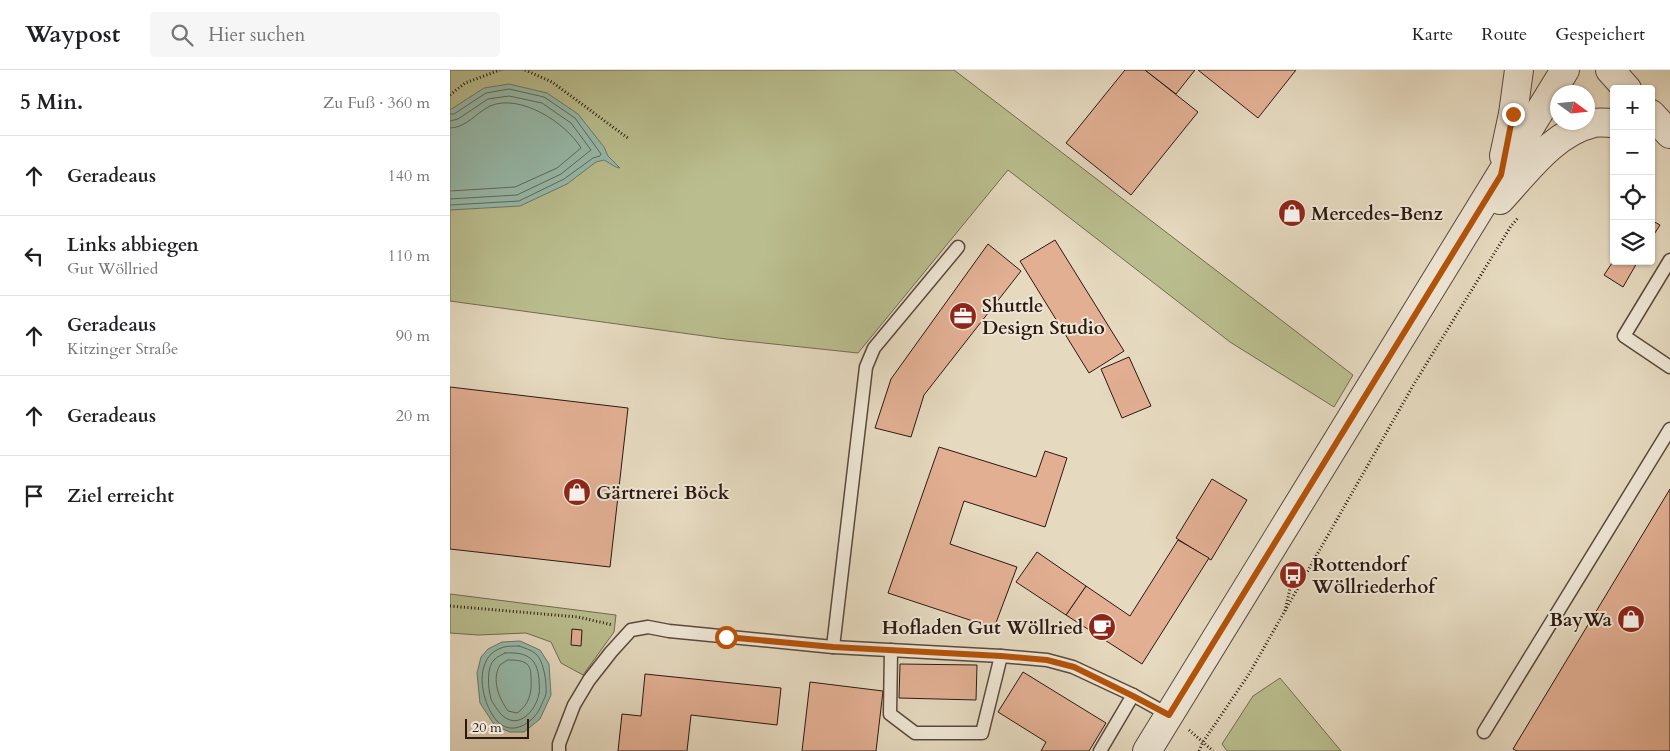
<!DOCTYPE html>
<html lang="de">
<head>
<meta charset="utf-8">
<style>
	body { margin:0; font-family:Cardo,serif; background:#f6f6f6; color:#202124 }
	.controls { position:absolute; right:15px; top:15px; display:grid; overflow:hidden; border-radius:5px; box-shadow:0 1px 4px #0004 }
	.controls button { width:45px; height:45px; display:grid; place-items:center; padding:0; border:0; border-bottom:1px solid #e0e0e0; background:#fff; color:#202124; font:25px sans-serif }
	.compass { position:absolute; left:1100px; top:15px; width:45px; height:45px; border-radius:50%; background:#fff; box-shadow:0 1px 4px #0004; rotate:105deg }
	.scale { position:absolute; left:15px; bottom:12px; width:64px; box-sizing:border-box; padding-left:5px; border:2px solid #2c1912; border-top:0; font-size:14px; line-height:18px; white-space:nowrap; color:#2c1912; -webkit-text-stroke:4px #eee6d5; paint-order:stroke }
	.stop { position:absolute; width:15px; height:15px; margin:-11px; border:4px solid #b45309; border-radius:50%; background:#fff }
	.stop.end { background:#b45309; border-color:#fff; box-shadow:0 1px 5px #0008 }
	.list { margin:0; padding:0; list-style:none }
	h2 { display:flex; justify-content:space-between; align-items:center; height:65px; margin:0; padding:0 20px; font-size:21px }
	h2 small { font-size:16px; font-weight:400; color:#757577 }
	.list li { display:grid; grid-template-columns:32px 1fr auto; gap:15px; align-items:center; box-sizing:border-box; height:80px; padding:0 20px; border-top:1px solid #e0e0e0 }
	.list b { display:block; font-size:19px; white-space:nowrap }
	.list p { margin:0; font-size:16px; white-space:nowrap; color:#757577 }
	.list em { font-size:16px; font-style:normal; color:#757577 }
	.icon { flex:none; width:28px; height:28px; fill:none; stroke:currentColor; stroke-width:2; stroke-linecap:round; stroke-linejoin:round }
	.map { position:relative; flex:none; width:1220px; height:681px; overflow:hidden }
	header { display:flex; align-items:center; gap:30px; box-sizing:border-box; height:70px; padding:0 25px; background:#fff; border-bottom:1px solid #e0e0e0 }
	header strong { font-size:24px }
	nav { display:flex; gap:28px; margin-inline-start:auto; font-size:18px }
	.search { width:350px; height:45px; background:#f6f6f6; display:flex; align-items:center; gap:12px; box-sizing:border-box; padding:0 18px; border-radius:5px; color:#757577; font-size:19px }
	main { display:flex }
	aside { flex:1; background:#fff }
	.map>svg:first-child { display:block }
	.green { fill:#babe8f; stroke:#736c50 }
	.water { fill:#97bbac; stroke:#6c7a6e }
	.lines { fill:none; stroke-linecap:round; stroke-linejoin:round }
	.shore { stroke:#626a5f; stroke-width:1 }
	.building { fill:#e2af93; stroke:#2c1912 }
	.service-casing { stroke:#5a493d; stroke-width:15 }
	.tertiary-casing { stroke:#5a493d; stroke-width:30 }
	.path { stroke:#2c1912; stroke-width:3; stroke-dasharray:1 2.5; stroke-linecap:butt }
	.service { stroke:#eee6d5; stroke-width:12 }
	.tertiary { stroke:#eee6d5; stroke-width:28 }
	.route { stroke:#b45309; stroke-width:6 }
	.labels { text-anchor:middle; stroke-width:4; stroke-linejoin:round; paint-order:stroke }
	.poi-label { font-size:19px; font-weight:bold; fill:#2c1912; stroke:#eee6d5; text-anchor:start }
</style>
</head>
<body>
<header>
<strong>Waypost</strong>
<div class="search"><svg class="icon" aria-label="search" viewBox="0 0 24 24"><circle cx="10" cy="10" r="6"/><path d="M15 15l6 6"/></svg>Hier suchen</div>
<nav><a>Karte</a><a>Route</a><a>Gespeichert</a></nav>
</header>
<main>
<aside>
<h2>5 Min.<small>Zu Fuß · 360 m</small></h2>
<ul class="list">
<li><svg class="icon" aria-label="ahead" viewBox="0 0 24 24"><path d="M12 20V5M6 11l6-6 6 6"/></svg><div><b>Geradeaus</b></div><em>140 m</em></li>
<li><svg class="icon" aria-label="left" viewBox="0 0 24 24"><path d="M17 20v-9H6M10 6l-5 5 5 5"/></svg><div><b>Links abbiegen</b><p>Gut Wöllried</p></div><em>110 m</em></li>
<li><svg class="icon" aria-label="ahead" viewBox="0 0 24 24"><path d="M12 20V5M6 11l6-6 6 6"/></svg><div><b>Geradeaus</b><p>Kitzinger Straße</p></div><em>90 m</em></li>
<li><svg class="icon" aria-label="ahead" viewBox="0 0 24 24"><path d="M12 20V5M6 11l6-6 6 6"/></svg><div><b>Geradeaus</b></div><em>20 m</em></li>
<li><svg class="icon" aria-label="arrive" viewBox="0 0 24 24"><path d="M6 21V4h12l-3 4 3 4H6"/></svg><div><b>Ziel erreicht</b></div></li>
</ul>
</aside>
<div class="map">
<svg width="1220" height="681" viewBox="0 0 1220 681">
	<rect width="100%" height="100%" fill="#e5d9bf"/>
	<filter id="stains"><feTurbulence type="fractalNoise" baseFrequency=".004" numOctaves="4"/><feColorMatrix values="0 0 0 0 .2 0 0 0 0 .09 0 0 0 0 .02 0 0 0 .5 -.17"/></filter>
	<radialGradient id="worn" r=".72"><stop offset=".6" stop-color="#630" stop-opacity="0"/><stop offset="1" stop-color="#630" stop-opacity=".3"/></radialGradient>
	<!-- green -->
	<g class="green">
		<path d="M0,0H504L903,305L884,337L780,272L558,100L408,283L276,269L0,231Z"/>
		<path d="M0,524L166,545L164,562L133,605L111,593L101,572L76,563L28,565L0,563Z"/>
		<path d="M830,608L891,681H777L772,674L803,626Z"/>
	</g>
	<!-- water -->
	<g class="water">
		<path d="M59,14L97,23L128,44L154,77L158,86L170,98L166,97L154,90L146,92L117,114L70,136L0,140V40L34,18Z"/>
		<path d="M70,571L90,580L99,594L101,625L90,649L74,662H60L45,656L30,633L27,603L31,587L38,579L52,572Z"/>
	</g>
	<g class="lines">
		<!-- shore -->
		<g class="shore">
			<path d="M0,44H4L36,23L59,19L94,27L125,48L151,84L150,86L143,88L114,109L69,131L0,135"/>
			<path d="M0,51L8,49L38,29L59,26L92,33L121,53L141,80L111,104L67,125L0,129"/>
			<path d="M0,58C16,58 26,43 40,36C70,23 116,53 131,78L107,98L65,117L0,121"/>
			<path d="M69,576C74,578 82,580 86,584C94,591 97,614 96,624C95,628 92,633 90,638C83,653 62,667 47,651C30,632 22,585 54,577C58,576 64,576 69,576Z"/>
			<path d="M55,583C76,582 87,587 89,609C89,614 90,620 89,624C84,646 63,663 47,639C45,636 42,632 41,629C38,619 36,596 45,589C48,586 52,585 55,583Z"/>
			<path d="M58,590C64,590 72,590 77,594C81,598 81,604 81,609C82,623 79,635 67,643L58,641C49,628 41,610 50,595Z"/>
		</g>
	</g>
	<!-- building -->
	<g class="building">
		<path d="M675,0H695L748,42L681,125L616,73Z"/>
		<path d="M695,0H745L726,24Z"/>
		<path d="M748,0H846L808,48Z"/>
		<path d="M1201,150L1210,155L1201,169Z"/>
		<path d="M605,170L674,281L639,303L570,191Z"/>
		<path d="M538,174L571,201L474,325L461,367L425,358L441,309Z"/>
		<path d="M1164,190V191H1188L1173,217L1154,205Z"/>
		<path d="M679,287L701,336L672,348L651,299Z"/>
		<path d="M0,317L178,338L160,497L0,479Z"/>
		<path d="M489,377L586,407L595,381L617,388L595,457L514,431L500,474L567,497L544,558L438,523Z"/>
		<path d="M762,409L797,430L761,490L726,468Z"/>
		<path d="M1220,419V681H1067L1063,679Z"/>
		<path d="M728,470L759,488L692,594L616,545L636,516L680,546Z"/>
		<path d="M587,482L636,516L616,545L566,512Z"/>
		<path d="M122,559L132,560L131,576L121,575Z"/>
		<path d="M450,594L527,595L526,630L449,628Z"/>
		<path d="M573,602L656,653L639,681H591L596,672L548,642Z"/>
		<path d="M195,604L331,618L327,655L241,645L237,681H168L172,644L191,646Z"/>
		<path d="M360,612L433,621L426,681H352Z"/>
	</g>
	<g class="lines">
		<!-- service casing -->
		<g class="service-casing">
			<g id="service">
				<path d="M1220,190L1174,266L1220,297"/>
				<path d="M383,577L416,297L424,278L508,177"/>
				<path d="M441,580L440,644L465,663H532L551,586"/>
				<path d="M1034,662L1220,359"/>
				<path d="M109,681V674L124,635L139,610L161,582L181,560L198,557L219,561L383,577L551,586L597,590L623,597L683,625L719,645"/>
				<path d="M650,681L683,625"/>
			</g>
		</g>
		<!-- tertiary casing -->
		<g class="tertiary-casing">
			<g id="tertiary">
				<path d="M1160,0L1177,19"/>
				<path d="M1201,44L1220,64"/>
				<path d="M1054,86L1063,44L1069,0"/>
				<path d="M1050,130C1077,101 1103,63 1144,53C1150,52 1158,53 1164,53"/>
				<path d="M697,681L1115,0"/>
			</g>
		</g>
		<!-- path -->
		<g class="path">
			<path d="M75,0L102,12L179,69"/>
			<path d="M0,25L15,13L50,0"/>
			<path d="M0,536L128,547L163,555"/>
			<path d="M835,541L843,505"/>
			<path d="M739,660L763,681"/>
			<path d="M749,681L753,672L799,604L964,314L1061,156L1068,148"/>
		</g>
		<!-- service -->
		<use href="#service" class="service"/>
		<!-- tertiary -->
		<use href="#tertiary" class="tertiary"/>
	</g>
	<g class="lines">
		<!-- route -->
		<path class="route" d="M276,567L383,577L551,586L597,590L624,597L683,626L719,645L1051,105L1063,44"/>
	</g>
	<!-- icons -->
	<defs>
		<g id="shop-disc" transform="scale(1.4375)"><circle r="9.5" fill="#8f2418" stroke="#eee6d5"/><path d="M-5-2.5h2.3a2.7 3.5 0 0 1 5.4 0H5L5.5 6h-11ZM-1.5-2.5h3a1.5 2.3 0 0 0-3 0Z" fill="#fff"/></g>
		<g id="office-disc" transform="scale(1.4375)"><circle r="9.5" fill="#8f2418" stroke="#eee6d5"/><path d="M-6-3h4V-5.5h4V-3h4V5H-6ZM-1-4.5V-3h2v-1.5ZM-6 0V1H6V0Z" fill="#fff"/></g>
		<g id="bus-disc" transform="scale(1.4375)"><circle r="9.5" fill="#8f2418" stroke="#eee6d5"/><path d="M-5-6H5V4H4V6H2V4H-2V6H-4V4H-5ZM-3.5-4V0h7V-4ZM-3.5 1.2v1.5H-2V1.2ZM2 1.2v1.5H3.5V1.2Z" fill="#fff"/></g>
		<g id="cafe-disc" transform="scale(1.4375)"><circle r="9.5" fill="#8f2418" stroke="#eee6d5"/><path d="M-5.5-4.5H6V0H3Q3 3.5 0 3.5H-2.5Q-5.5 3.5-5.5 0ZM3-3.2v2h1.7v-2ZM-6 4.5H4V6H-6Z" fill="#fff"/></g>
	</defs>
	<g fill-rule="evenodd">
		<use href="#shop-disc" x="842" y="143"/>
		<use href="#office-disc" x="513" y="246"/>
		<use href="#shop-disc" x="127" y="422"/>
		<use href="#bus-disc" x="843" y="505"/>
		<use href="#shop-disc" x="1181" y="549"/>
		<use href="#cafe-disc" x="652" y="557"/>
	</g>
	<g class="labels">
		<!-- poi labels -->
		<g class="poi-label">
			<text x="861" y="150">Mercedes-Benz</text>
			<text x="532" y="242">Shuttle<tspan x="532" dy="22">Design Studio</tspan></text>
			<text x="146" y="429">Gärtnerei Böck</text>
			<text x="862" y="501">Rottendorf<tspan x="862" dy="22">Wöllriederhof</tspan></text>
			<text x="1162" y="556" text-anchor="end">BayWa</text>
			<text x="633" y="564" text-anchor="end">Hofladen Gut Wöllried</text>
		</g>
	</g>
	<rect width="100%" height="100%" filter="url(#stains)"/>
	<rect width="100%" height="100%" fill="url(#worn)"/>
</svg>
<div class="controls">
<button>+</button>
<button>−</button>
<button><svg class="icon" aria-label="locate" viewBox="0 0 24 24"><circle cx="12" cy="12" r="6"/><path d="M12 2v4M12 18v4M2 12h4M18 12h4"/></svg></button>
<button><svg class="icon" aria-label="layers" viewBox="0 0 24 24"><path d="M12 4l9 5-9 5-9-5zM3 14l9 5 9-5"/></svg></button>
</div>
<svg class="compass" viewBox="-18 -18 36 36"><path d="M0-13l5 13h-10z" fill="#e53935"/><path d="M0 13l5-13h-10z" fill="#757577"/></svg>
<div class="scale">20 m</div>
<div class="stop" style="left:276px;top:567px"></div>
<div class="stop end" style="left:1063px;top:44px"></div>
</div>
</main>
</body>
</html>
